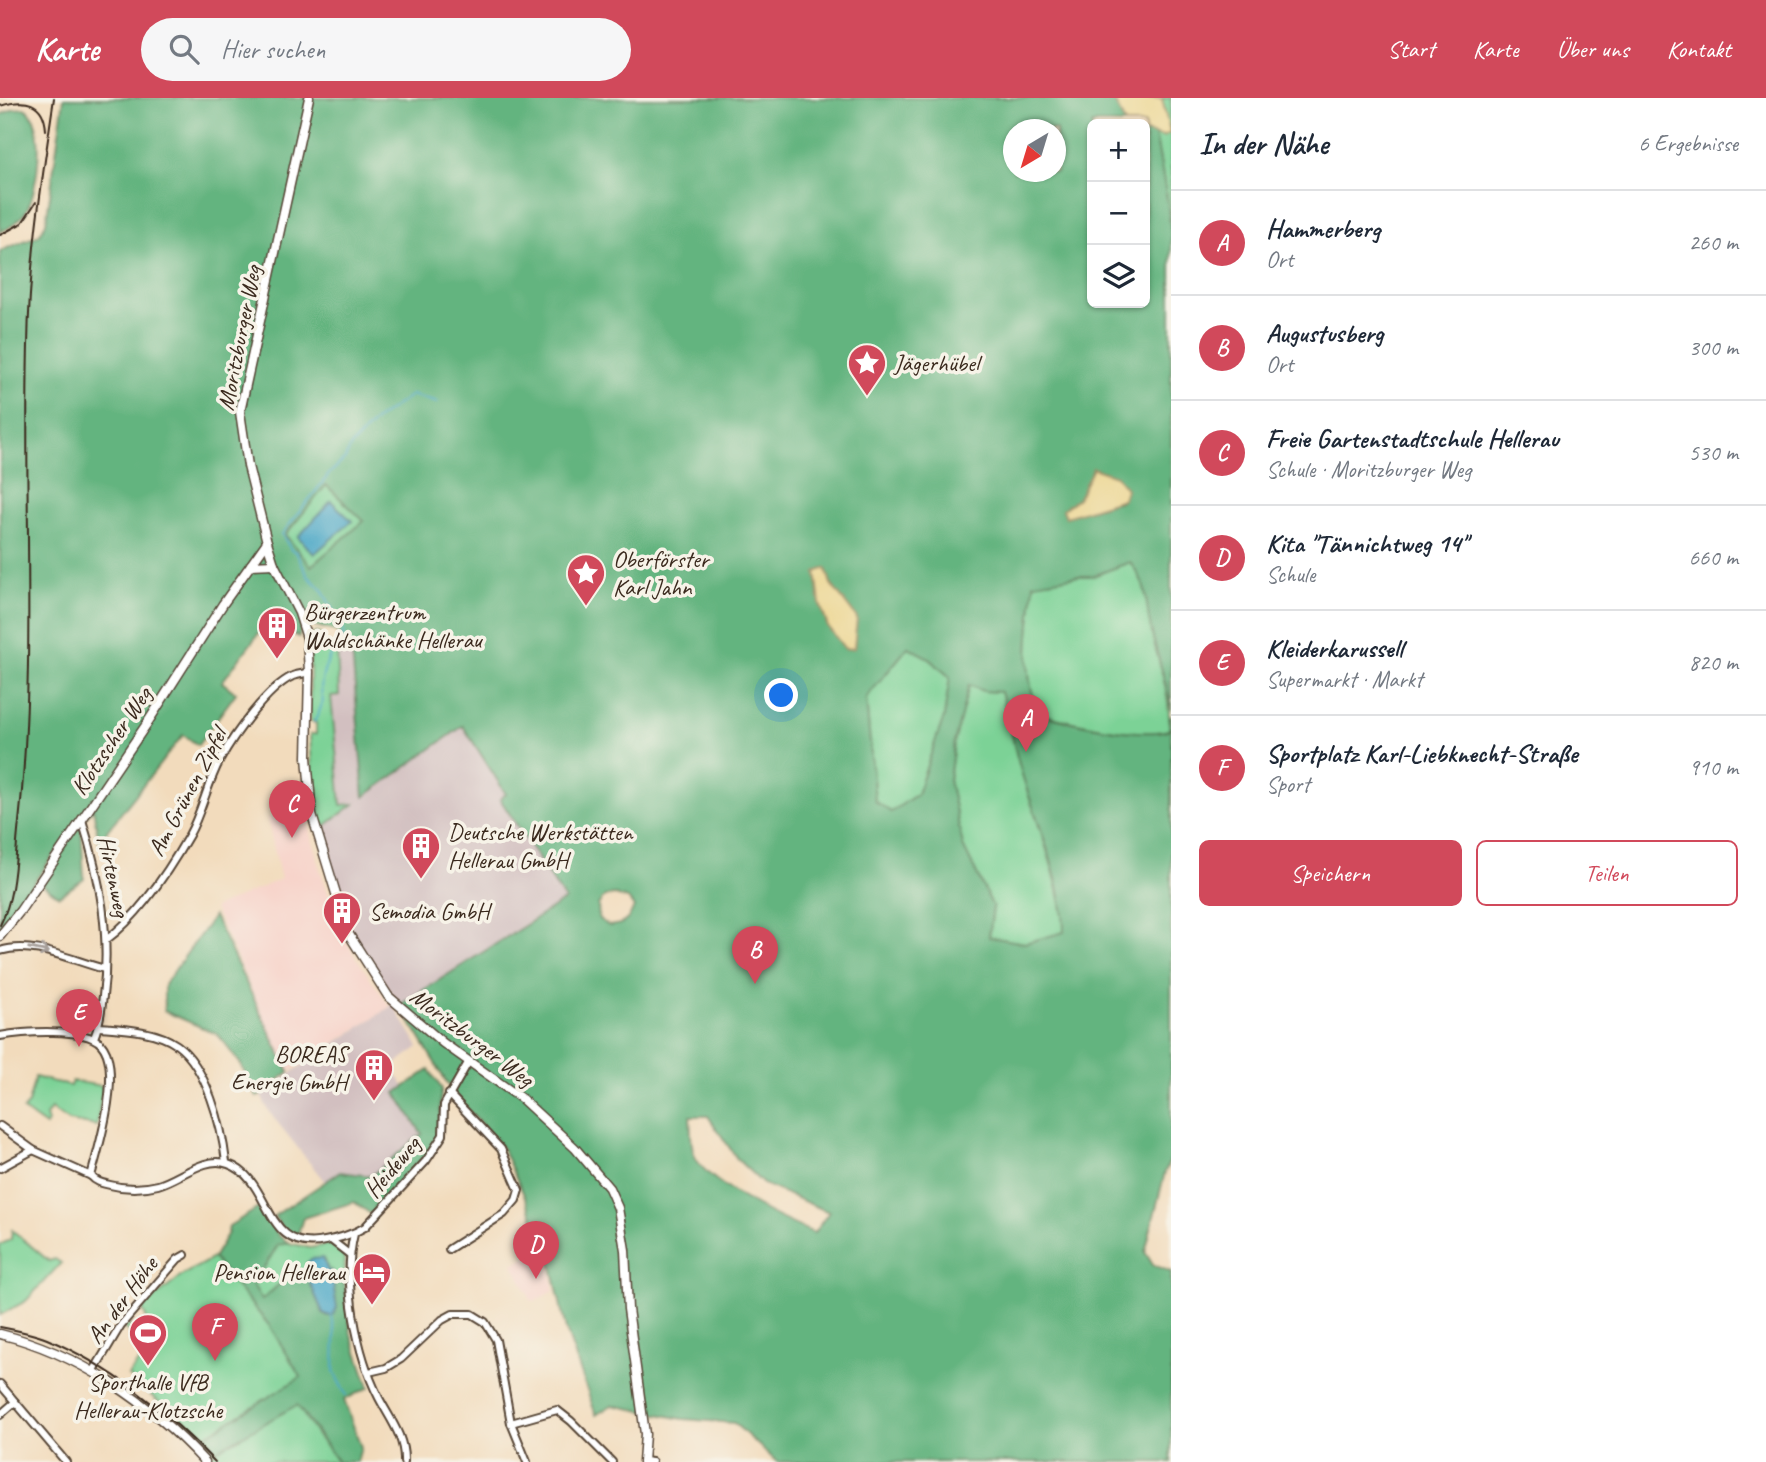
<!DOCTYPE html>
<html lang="de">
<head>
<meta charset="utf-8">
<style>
	body { margin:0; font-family:Caveat,sans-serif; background:#f6f6f7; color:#1f2937 }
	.controls { position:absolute; right:21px; top:21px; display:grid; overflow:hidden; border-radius:10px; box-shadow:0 2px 5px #0004 }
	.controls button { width:63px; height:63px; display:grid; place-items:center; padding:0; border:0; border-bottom:2px solid #e0e1e3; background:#fff; color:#1f2937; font:35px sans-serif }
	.compass { position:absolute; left:1003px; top:21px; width:63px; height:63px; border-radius:50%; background:#fff; box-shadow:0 2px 5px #0004; rotate:218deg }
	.you { position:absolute; left:782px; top:598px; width:24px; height:24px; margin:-18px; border:5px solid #fff; border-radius:50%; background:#1a73e8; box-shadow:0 0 0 10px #1a73e833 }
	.badge { display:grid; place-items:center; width:46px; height:46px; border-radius:50%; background:#d1495b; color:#fff; font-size:23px; font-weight:700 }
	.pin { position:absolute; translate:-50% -58px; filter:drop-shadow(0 2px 4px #0008) }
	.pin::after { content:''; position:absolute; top:37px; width:24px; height:21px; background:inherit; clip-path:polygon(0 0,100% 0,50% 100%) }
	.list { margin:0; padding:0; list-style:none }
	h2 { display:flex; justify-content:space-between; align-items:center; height:91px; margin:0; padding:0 28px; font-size:30px }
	h2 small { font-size:23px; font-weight:400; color:#747a83 }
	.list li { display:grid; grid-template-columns:46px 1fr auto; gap:21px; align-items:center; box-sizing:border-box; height:105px; padding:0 28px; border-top:2px solid #e0e1e3 }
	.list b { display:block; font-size:26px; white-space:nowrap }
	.list p { margin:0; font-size:23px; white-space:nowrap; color:#747a83 }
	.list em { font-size:23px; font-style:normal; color:#747a83 }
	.actions { display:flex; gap:14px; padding:21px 28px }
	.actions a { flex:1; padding:16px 0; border:2px solid #d1495b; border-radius:10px; text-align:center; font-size:24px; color:#d1495b }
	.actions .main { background:#d1495b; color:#fff }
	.icon { flex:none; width:38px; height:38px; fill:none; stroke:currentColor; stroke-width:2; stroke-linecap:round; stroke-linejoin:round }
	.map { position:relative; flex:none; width:1171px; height:1364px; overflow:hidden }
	header { display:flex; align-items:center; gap:42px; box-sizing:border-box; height:98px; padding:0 35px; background:#d1495b; color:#fff }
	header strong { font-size:33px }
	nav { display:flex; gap:38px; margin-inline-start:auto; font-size:24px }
	.search { width:490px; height:63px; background:#f6f6f7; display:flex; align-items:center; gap:18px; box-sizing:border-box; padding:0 24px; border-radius:38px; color:#747a83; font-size:26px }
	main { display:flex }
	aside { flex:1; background:#fff }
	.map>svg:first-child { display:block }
	.built { fill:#f7d1c8 }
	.industrial { fill:#d2bfc0 }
	.green { fill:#7bd296; stroke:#5b7e5a; stroke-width:2 }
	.forest { fill:#64b47f; stroke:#506f4e; stroke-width:2; fill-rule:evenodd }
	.sand { fill:#eeda9e; stroke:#94825e; stroke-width:2 }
	.water { fill:#47a6c6; stroke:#416872; stroke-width:2 }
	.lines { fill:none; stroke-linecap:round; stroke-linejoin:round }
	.stream { stroke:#47a6c6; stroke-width:2 }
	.minor-casing { stroke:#564536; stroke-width:10 }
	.tertiary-casing { stroke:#564536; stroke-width:11 }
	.minor { stroke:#fff; stroke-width:6 }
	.tertiary { stroke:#fff; stroke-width:8 }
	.tram { stroke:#3b2a1e; stroke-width:2 }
	.oneway { stroke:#a79f9a }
	.labels { text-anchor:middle; stroke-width:7; stroke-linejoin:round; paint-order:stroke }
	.street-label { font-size:24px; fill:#3b2a1e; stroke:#f7f3e8 }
	.poi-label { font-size:24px; fill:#3b2a1e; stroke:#f7f3e8; text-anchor:start }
</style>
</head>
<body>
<header>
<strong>Karte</strong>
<div class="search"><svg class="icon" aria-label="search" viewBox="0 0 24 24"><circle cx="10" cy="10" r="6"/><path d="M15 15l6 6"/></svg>Hier suchen</div>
<nav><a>Start</a><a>Karte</a><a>Über uns</a><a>Kontakt</a></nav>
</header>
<main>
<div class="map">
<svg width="1171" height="1364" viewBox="0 0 1171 1364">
	<rect width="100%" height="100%" fill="#f7f3e8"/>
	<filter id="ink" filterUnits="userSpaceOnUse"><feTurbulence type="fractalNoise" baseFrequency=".0143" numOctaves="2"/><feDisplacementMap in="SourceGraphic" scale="14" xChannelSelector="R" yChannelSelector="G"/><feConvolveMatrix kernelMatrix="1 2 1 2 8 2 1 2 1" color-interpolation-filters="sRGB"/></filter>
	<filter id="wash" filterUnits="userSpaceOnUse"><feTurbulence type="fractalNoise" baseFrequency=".00686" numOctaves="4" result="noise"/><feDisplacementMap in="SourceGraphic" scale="28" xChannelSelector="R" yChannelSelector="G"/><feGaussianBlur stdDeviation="1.57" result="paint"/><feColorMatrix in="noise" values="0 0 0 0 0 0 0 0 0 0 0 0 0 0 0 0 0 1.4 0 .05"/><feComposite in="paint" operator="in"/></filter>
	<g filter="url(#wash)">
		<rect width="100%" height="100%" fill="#f2dbbc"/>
		<!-- built -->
		<g class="built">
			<path d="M267,720H307L320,772L345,843L390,909L289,974L214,810L281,781Z"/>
			<path d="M543,1149L550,1169L554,1193L532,1204L513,1166Z"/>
		</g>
		<!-- industrial -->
		<path class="industrial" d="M352,553L364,698L463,627L506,697L500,701L565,803L395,910L419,949L391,969L405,989L397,995L422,1035L371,1078L340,1074L325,1084L270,1015L261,998L305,965L390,909L393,898L351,834L319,732L352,706L341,707L331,598L339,597L336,554Z"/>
		<!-- green -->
		<g class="green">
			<path d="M1161,0H1171V136L1167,100L1155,36L1163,39L1169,35Z"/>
			<path d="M326,387L365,423L311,469L285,437Z"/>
			<path d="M1130,464C1151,492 1144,500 1151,531C1158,565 1171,596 1169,632C1139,640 1073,625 1041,616C1019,578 1031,527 1034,485L1078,478H1093Z"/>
			<path d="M315,535L320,536L323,540L321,551L328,552L331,546L337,550L339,597L331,598L341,707L354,706L319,732L314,715L310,636H316V625L310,623V540Z"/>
			<path d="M908,549L927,559L950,579L944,619L917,696L891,715L875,703L866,600Z"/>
			<path d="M969,587L983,593L1001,594C1010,620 1013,647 1021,673C1037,726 1060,779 1065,834L1025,845L989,839L993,809L963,748L949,682L954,645Z"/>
			<path d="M35,979L70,988L72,983L103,988L97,1028L68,1023L51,1011L46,1018L48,1024L46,1028L23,1012L28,1006Z"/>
			<path d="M12,1132L49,1163L55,1161L61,1165L26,1203L0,1217V1147L11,1141Z"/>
			<path d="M289,1145L310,1150L330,1146L344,1157L345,1187L331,1173H328L325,1162L307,1165L309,1175L291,1171L287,1180L262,1202L252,1187L279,1146Z"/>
			<path d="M213,1160L269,1227L302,1279L202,1340L128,1278L150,1248L122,1229L148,1224L142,1210L184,1176Z"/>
			<path d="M297,1306L317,1338L338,1364H217L210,1356Z"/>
		</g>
		<!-- forest -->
		<g class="forest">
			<path d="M64,0H1113L1125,26H1092V205H1145V34L1155,36L1167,100L1171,136V612C1167,584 1157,558 1151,531C1144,501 1151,493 1130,464L1093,478H1078L1034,485C1031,527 1019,578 1041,617C1073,625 1139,640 1169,632L1171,617V1060L1165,1074L1145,1154L1153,1167L1171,1174V1364H777L734,1325L683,1321L612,1307L596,1317L566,1232L552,1168L526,1101L502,1050L453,995L400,907L565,802L500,701L506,696L463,628L364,699L352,553L336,533C325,531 310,525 301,528L299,539L268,523L222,584L236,595L198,647L183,637L99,743L93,710L53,758L0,832V153L39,137L46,125ZM1014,32H1056V74H1014ZM326,387L364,423L311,468L285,437ZM1078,401L1123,402L1066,418L1063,411ZM908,549L927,559L950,579L944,619L917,696L891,714L875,703L866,600ZM969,587L983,593L1001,594C1010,620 1013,647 1021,673C1036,722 1064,784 1064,834L1025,845L989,839L993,809L963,748L949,682L954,645ZM615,797L628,801L634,809C629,823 623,827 609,828L599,821L598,807L605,798ZM690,1018H708L738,1062L763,1086L829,1114L814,1135C786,1124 703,1085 694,1056C690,1045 691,1030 690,1018Z"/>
			<path d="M24,10C48,21 38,94 26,113C19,123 11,130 0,134V17L14,11Z"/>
			<path d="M81,725L84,781L59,798L40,785Z"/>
			<path d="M214,818L289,974L257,999L240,965L217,936L164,913V887Z"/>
			<path d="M429,972L442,991C439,1005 441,1017 440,1030C437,1052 389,1098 372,1117L354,1104L303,1120L297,1139L284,1133L274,1118L340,1074L371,1078L422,1036L396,995Z"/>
			<path d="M260,1109L279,1138L289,1145L278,1147L253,1187L262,1202L286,1180L291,1171L306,1176L323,1215L327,1218L337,1210L331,1173L345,1187L351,1236L369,1289L344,1302L361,1349L357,1364H338L297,1307L213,1354L202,1340L301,1279L269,1227L213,1160L228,1135L229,1128Z"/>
		</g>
		<!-- sand -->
		<g class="sand">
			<path d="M1113,0H1162L1170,35L1163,39L1145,34V26H1125Z"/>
			<path d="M1093,370L1116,378L1126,391L1123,401L1066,419L1063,411L1078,400Z"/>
			<path d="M826,470L831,486L857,520L854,550L845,551L828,529L820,506L816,474Z"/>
		</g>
		<!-- water -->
		<g class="water">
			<path d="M331,403L352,423L314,456L298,439Z"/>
			<path d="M323,1160L328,1173H331L337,1210L332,1219L323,1215L306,1176L309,1175L307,1165L311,1161Z"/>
		</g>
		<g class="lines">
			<!-- stream -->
			<g class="stream">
				<path d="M342,541L344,534L323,493L308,478L296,454L291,452L282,436L330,375L345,361L351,348L376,322L411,297L438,305"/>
				<path d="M314,624L318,617L323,603C317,586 327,562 335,548"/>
				<path d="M332,1219L335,1237L334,1274L346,1297"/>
			</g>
		</g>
	</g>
	<g filter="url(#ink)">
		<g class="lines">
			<!-- minor casing -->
			<g class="minor-casing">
				<g id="minor">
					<path d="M82,722C100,779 111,837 103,898C101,913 100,926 94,940"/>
					<path d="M106,842C139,818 169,772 189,737C202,714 207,686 220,662C233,638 268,589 293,578C298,576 304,576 309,574"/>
					<path d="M0,853C34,842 72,863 105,871"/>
					<path d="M99,929C123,931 156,932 177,947C207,969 222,1029 226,1064"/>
					<path d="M0,938C22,934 85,929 101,946C123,970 99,1049 91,1078"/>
					<path d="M0,1028L33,1052L91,1078C96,1084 102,1085 110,1087C125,1091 142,1091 158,1087C180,1081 205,1057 228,1066C273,1081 262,1156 325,1143C339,1140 352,1137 365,1129L426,1063L443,1037L444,1007L469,963"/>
					<path d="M0,1070L33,1052"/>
					<path d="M354,1136C342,1183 357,1257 379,1300C390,1321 405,1339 404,1364"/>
					<path d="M331,1142L349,1156"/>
					<path d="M449,1151L504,1116L516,1102L519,1092L501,1051L449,996"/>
					<path d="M93,1274L121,1227L178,1161L185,1157"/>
					<path d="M369,1274L386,1270L401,1261L442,1222L453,1216H472L485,1224L496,1242L511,1325L527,1364"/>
					<path d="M0,1286L66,1364"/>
					<path d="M0,1317L15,1304"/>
					<path d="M511,1325L557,1312L571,1323L612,1364"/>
					<path d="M644,1363L652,1364"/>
				</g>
			</g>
			<!-- tertiary casing -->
			<g class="tertiary-casing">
				<g id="tertiary">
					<path d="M309,0L240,314L248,368L267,444L274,466L299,515L307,540L309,574L307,659L312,717L348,835L388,898L443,945L522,1001L575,1050L609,1090L618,1110L625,1152L628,1211L645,1336L643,1364"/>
					<path d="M251,467L274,466"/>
					<path d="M0,838L20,813L146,627L223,506L267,444"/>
					<path d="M0,1236C78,1255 151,1305 205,1364"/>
				</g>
			</g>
			<!-- minor -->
			<use href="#minor" class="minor"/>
			<!-- tertiary -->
			<use href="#tertiary" class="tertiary"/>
			<!-- tram -->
			<g class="tram">
				<path d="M0,8C25,0 44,3 46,32"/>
				<path d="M0,137L22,125L36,104"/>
				<path d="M0,827C16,797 15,757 19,724C36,565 24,406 28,247C29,164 42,82 54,0"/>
				<path d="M0,1229C16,1232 32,1235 47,1241C109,1267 169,1315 215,1364"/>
			</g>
		</g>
		<!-- one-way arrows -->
		<defs><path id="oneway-shaft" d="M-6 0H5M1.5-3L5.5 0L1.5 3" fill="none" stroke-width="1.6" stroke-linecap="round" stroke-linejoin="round" transform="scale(1.75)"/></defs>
		<use class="oneway" href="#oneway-shaft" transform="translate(39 852) rotate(11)"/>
	</g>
	<!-- icons -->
	<defs>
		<g id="sight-pin" transform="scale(2.0125)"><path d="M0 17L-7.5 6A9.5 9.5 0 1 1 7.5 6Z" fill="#d1495b" stroke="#f7f3e8"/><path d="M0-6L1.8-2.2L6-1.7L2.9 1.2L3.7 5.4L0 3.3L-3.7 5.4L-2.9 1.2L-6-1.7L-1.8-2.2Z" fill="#fff"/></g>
		<g id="building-pin" transform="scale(2.0125)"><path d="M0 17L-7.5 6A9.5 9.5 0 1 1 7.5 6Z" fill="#d1495b" stroke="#f7f3e8"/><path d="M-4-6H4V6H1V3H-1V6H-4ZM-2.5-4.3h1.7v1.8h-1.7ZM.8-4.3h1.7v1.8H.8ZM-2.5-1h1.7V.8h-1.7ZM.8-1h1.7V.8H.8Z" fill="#fff"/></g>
		<g id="hotel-pin" transform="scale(2.0125)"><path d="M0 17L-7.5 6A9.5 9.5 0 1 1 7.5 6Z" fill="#d1495b" stroke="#f7f3e8"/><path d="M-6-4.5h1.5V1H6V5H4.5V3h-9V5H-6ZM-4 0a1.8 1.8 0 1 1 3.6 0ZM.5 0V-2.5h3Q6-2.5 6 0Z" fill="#fff"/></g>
		<g id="stadium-pin" transform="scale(2.0125)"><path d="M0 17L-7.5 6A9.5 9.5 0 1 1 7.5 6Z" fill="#d1495b" stroke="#f7f3e8"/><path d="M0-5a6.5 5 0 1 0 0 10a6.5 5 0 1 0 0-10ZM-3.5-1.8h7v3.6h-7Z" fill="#fff"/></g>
	</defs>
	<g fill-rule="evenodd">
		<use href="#sight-pin" x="867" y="265"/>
		<use href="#sight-pin" x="586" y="475"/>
		<use href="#building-pin" x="277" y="528"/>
		<use href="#building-pin" x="421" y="748"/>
		<use href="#building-pin" x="342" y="813"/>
		<use href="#building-pin" x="374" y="970"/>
		<use href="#hotel-pin" x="372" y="1174"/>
		<use href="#stadium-pin" x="148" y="1235"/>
	</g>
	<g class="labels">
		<!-- street labels -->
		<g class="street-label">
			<text transform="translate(239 240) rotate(-79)" y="8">Moritzburger Weg</text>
			<text transform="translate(111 643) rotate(-56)" y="8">Klotzscher Weg</text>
			<text transform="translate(187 694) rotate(-62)" y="8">Am Grünen Zipfel</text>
			<text transform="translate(114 778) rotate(78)" y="8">Hirtenweg</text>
			<text transform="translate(472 939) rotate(37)" y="8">Moritzburger Weg</text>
			<text transform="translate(392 1069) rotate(-50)" y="8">Heideweg</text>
			<text transform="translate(122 1202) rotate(-53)" y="8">An der Höhe</text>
		</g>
		<!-- poi labels -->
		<g class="poi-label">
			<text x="894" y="273">Jägerhübel</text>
			<text x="613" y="469">Oberförster<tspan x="613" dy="28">Karl Jahn</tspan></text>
			<text x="304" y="522">Bürgerzentrum<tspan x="304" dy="28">Waldschänke Hellerau</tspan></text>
			<text x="448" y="742">Deutsche Werkstätten<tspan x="448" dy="28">Hellerau GmbH</tspan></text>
			<text x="369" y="821">Semodia GmbH</text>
			<text x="347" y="964" text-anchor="end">BOREAS<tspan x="347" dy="28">Energie GmbH</tspan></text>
			<text x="345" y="1182" text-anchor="end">Pension Hellerau</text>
			<text x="148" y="1292" text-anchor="middle">Sporthalle VfB<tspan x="148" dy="28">Hellerau-Klotzsche</tspan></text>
		</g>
	</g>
</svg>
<div class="controls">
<button>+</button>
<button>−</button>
<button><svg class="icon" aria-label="layers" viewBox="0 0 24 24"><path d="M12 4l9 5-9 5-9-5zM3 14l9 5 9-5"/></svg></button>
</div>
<svg class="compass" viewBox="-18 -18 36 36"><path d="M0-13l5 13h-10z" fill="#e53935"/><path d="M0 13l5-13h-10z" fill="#747a83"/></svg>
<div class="you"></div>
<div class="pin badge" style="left:1026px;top:654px">A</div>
<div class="pin badge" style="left:755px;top:886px">B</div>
<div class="pin badge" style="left:292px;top:740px">C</div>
<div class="pin badge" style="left:536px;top:1181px">D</div>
<div class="pin badge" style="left:79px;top:949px">E</div>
<div class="pin badge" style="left:215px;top:1263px">F</div>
</div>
<aside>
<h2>In der Nähe<small>6 Ergebnisse</small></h2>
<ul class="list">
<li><span class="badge">A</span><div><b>Hammerberg</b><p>Ort</p></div><em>260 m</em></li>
<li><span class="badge">B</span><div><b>Augustusberg</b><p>Ort</p></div><em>300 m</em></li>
<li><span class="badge">C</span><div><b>Freie Gartenstadtschule Hellerau</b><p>Schule · Moritzburger Weg</p></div><em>530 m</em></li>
<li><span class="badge">D</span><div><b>Kita &quot;Tännichtweg 14&quot;</b><p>Schule</p></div><em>660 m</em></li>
<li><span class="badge">E</span><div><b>Kleiderkarussell</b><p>Supermarkt · Markt</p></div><em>820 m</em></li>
<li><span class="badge">F</span><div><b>Sportplatz Karl-Liebknecht-Straße</b><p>Sport</p></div><em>910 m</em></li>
</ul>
<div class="actions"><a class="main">Speichern</a><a>Teilen</a></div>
</aside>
</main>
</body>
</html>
